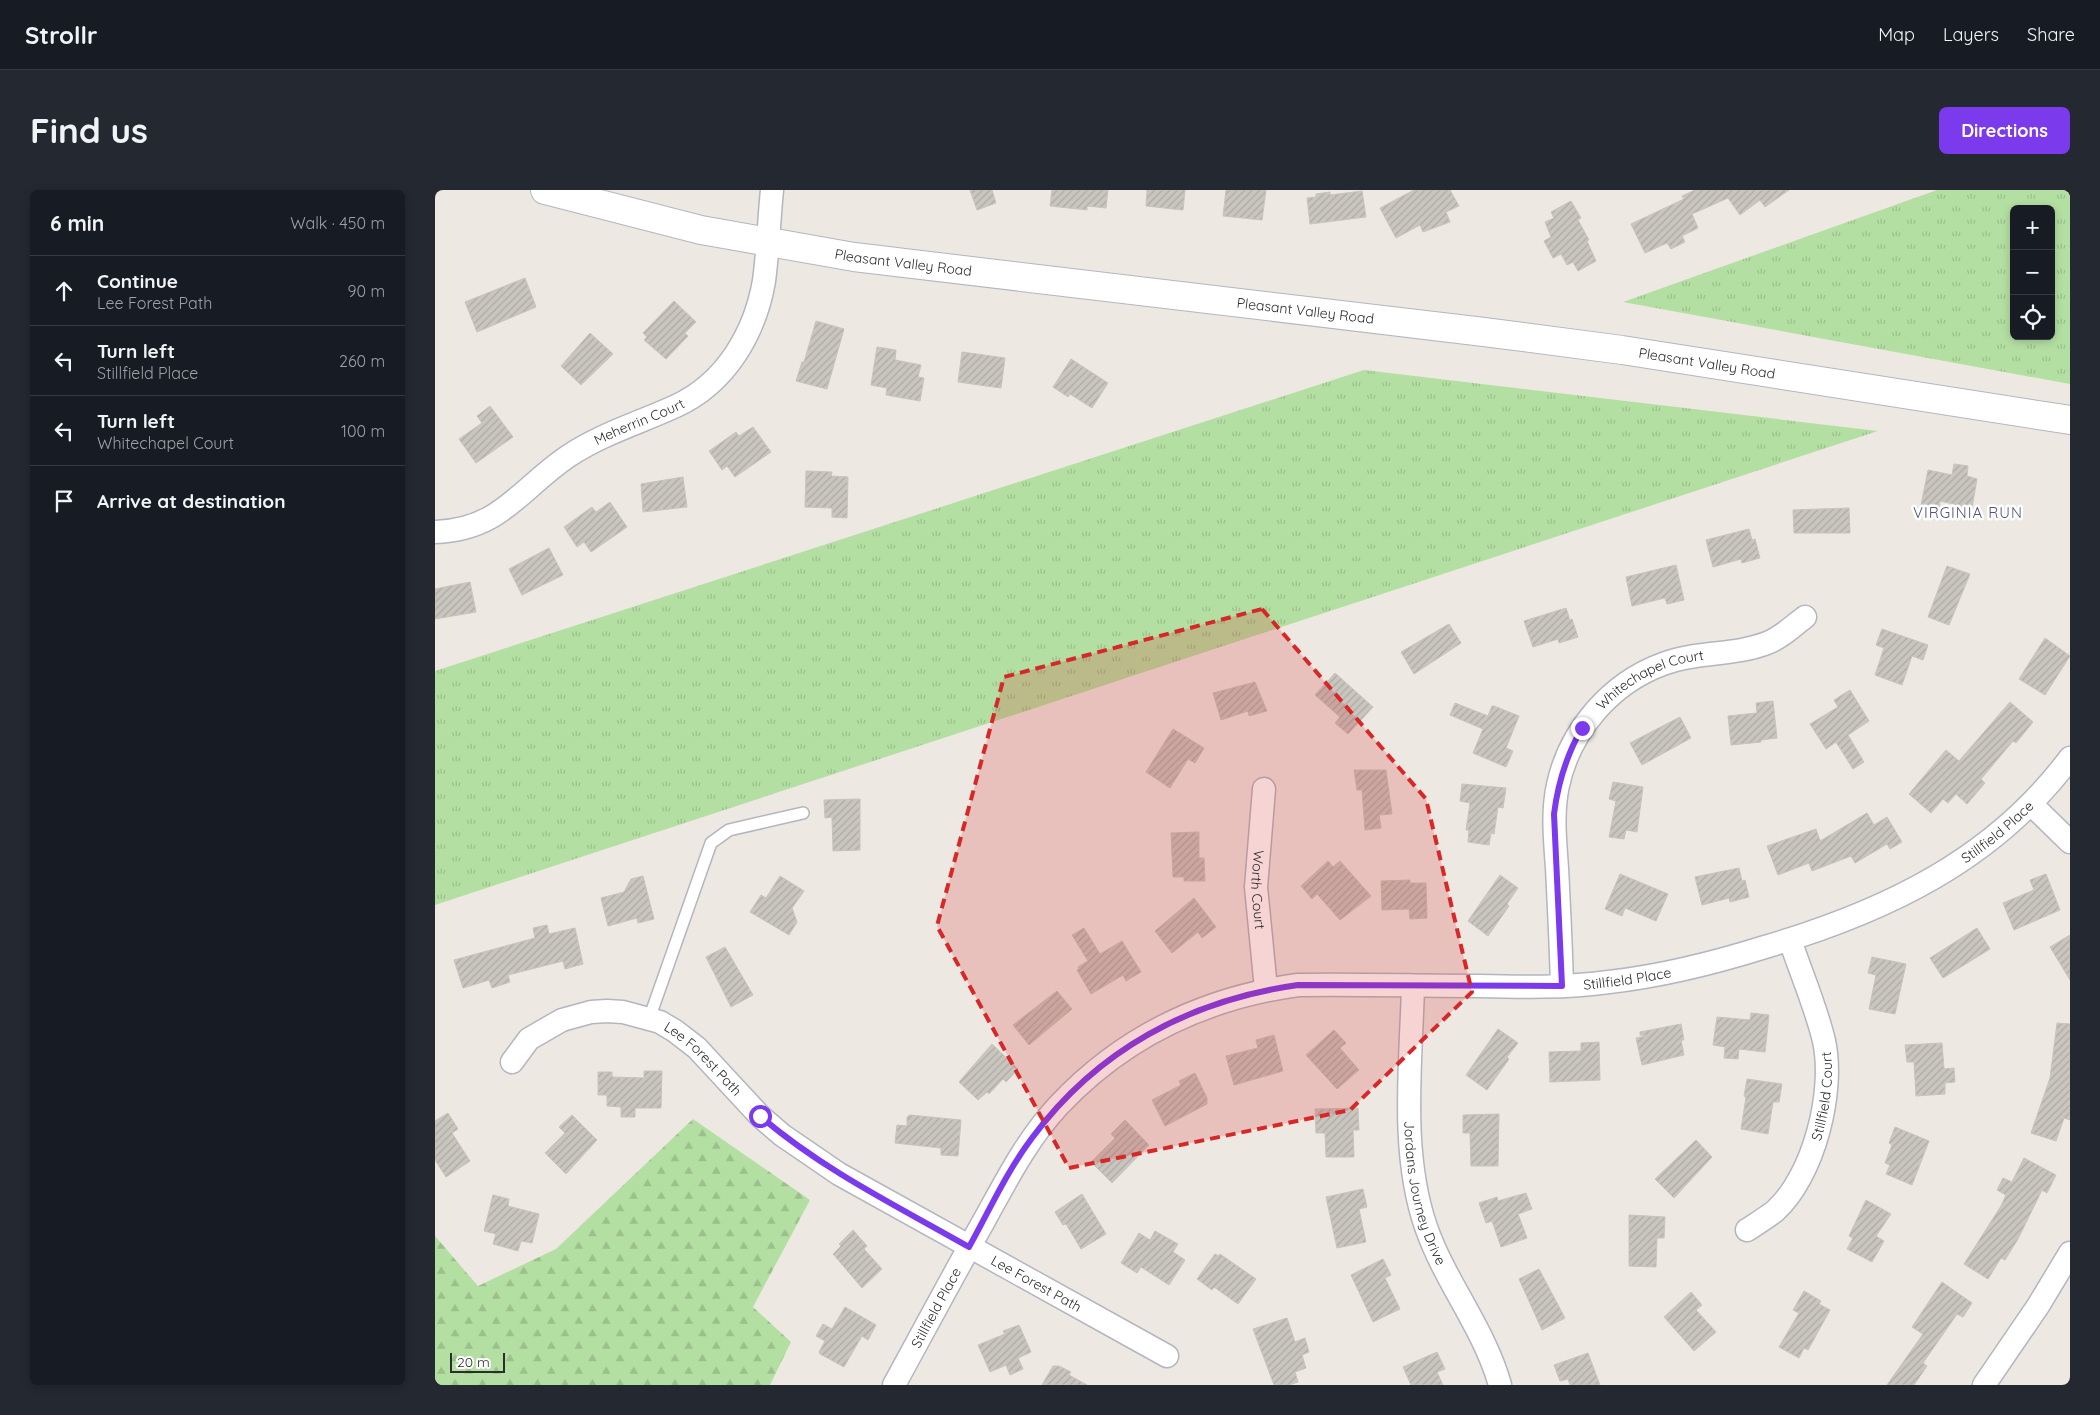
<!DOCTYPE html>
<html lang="en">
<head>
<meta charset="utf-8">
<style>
	body { margin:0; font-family:Quicksand,sans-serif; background:#242831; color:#f1f3f6 }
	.controls { position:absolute; right:15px; top:15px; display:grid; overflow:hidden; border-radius:8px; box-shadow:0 2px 8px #0003 }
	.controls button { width:45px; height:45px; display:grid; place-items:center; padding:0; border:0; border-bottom:1px solid #363941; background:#171b24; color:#f1f3f6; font:25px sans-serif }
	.scale { position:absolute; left:15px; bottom:12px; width:55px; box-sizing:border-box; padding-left:5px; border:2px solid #2d2d2d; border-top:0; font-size:14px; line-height:18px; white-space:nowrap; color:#2d2d2d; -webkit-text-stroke:4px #fff; paint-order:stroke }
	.stop { position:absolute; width:15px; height:15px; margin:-11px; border:4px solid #7c3aed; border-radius:50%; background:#fff }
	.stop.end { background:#7c3aed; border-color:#fff; box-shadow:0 1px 5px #0008 }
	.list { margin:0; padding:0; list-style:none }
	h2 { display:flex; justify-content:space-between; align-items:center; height:65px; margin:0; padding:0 20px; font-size:21px }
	h2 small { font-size:16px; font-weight:400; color:#9ea1a6 }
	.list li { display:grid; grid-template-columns:32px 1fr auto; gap:15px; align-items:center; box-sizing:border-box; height:70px; padding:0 20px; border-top:1px solid #363941 }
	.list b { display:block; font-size:19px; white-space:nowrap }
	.list p { margin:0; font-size:16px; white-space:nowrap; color:#9ea1a6 }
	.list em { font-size:16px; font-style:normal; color:#9ea1a6 }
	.icon { flex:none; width:28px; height:28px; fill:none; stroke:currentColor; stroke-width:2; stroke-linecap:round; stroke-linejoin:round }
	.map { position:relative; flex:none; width:1635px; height:1195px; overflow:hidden; border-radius:8px }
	header { display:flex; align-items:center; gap:30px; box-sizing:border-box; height:70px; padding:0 25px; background:#171b24; border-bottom:1px solid #363941 }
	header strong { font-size:24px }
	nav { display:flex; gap:28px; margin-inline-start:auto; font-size:18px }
	.intro { display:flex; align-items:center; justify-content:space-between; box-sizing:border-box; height:120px; padding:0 30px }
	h1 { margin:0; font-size:35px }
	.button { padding:12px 22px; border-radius:8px; background:#7c3aed; color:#fff; font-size:18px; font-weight:700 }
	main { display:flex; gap:30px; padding:0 30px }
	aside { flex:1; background:#171b24; border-radius:8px; box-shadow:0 2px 8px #0003 }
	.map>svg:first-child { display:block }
	.grass { fill:url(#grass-tufts); fill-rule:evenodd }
	.forest { fill:url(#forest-firs) }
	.building { fill:url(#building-hatch); stroke:#c9c4ba }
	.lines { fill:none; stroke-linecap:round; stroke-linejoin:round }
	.service-casing { stroke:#b4b6bf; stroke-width:14 }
	.minor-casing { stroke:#b4b6bf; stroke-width:25 }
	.secondary-casing { stroke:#b4b6bf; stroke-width:30 }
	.service { stroke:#fff; stroke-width:11 }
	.minor { stroke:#fff; stroke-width:22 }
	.secondary { stroke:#fff; stroke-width:28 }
	.route { stroke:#7c3aed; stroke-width:6 }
	.marked { fill:#d62828; fill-opacity:0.2; stroke:#d62828; stroke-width:4; stroke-dasharray:10 6; stroke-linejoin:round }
	.labels { text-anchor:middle; stroke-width:5; stroke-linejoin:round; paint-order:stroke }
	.street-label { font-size:14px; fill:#2d2d2d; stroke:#fff }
	.neighbourhood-label { font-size:15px; letter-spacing:1px; fill:#50567b; stroke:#fff }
</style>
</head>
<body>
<header>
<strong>Strollr</strong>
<nav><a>Map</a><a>Layers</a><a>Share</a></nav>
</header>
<div class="intro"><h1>Find us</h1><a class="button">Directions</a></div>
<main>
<aside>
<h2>6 min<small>Walk · 450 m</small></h2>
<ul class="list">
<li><svg class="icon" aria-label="ahead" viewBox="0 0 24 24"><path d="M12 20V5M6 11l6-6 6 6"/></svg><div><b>Continue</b><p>Lee Forest Path</p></div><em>90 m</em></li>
<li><svg class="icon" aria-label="left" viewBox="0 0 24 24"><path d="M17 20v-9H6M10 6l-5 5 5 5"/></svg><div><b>Turn left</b><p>Stillfield Place</p></div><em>260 m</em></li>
<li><svg class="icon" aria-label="left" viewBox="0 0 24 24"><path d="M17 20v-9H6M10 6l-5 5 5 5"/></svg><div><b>Turn left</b><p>Whitechapel Court</p></div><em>100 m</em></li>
<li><svg class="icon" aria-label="arrive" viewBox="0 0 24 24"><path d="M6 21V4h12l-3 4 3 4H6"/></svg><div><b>Arrive at destination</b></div></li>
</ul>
</aside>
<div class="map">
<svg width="1635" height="1195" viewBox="0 0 1635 1195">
	<defs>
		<pattern id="grass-tufts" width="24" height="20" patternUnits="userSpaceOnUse" patternTransform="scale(1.25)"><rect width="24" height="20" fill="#b4dfa2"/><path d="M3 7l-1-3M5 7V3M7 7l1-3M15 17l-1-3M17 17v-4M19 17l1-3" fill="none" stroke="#9bc08c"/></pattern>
		<pattern id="forest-firs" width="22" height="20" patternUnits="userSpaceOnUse" patternTransform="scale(1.25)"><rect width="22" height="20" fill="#b4dfa2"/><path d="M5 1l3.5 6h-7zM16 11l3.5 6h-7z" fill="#9bc08c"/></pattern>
		<pattern id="building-hatch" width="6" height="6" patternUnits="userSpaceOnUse" patternTransform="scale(1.25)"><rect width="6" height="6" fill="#c9c6bf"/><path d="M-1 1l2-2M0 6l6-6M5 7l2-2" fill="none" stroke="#adaaa4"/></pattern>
	</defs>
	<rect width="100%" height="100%" fill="#ede8e1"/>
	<!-- grass -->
	<g class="grass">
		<path d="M1502,0H1635V194L1188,112ZM1579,19H1616V146H1579Z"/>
		<path d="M929,180L1443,241L0,715V481Z"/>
	</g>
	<!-- forest -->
	<path class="forest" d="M258,929L375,1010L318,1117L356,1152L335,1195H0V1046L43,1096L121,1059Z"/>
	<!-- building -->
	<g class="building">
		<path d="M535,0H557L561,13L542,20Z"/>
		<path d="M617,0H673L671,18L652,16V20L615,16Z"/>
		<path d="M712,0H750L748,20L711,16Z"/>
		<path d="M791,0H831L827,30L788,26Z"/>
		<path d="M979,0H1015L1024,16L1011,22L1015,32L988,42L985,35L961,48L945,18Z"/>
		<path d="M1260,0H1354L1330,17L1325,10L1305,25L1293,8L1257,24L1263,38L1247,46L1250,52L1236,59L1232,53L1210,63L1196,34L1249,9L1247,6Z"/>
		<path d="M927,1L931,27L875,34L872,8L881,7V4L895,2V5Z"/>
		<path d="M1136,11L1146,28L1143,30L1154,50L1152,51L1161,71L1143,81L1138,72L1132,75L1126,64L1118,68L1109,51L1116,47L1110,32L1119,28L1116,22Z"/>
		<path d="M90,88L101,117L42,142L30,112Z"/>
		<path d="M239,111L261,132L250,143L253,146L231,169L209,150L212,147L208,143Z"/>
		<path d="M381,131L409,139L392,199L361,191L367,172H369Z"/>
		<path d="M155,143L178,164L146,195L126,176Z"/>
		<path d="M442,157L461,160L460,170L486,175L483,187L489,188L485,211L451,205L452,198L436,195Z"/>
		<path d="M527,162L570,168L566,198L523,192Z"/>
		<path d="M636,169L673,193L657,218L635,204L633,207L618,197Z"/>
		<path d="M55,216L78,247L41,273L24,249L47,233L42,226Z"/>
		<path d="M318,237L336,262L300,287L292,276L287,280L274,261L301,242L304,246Z"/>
		<path d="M1519,274L1533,276L1532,286L1542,289L1537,318L1505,311L1504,319L1486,315L1493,280L1517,285Z"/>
		<path d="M371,281L397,282L396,286L413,287L412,328L397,327V318L370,317Z"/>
		<path d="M248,287L252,317L208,322L206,294Z"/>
		<path d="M175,312L192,337L156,362L149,352L142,357L129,337L157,317L161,322Z"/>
		<path d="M1414,318L1415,343H1359L1358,320Z"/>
		<path d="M1314,339L1317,350L1320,349L1325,368L1307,373L1306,369L1278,377L1271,350Z"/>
		<path d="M114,358L128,385L87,405L74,379Z"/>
		<path d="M1241,375L1249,410L1232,414L1230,408L1197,416L1191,387Z"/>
		<path d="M1512,376L1535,384L1514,435L1493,427Z"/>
		<path d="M35,392L41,422L0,429V399Z"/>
		<path d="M1131,418L1135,430L1137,429L1143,447L1124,453L1123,449L1098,457L1089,431Z"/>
		<path d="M1014,434L1026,453L979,484L966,462Z"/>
		<path d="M1447,439L1493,455L1488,470L1477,466L1467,495L1440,485L1449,458L1441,455Z"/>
		<path d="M1610,448L1635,466L1610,505L1584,489Z"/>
		<path d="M900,483L938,517L913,544L900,533L905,527L880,505Z"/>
		<path d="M820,492L832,521L814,526L813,521L786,530L778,503Z"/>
		<path d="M1415,500L1434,531L1413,545L1429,572L1418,579L1401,552L1391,559L1375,534L1403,517L1399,510Z"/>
		<path d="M1338,511L1342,548L1326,550V552L1296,555L1293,526L1322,523L1321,513Z"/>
		<path d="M1575,512L1598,532L1581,553L1578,551L1546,589L1550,593L1532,614L1521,604L1513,613L1508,609L1496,623L1474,604L1511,560L1524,571Z"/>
		<path d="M1020,513L1053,526L1057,516H1059L1084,526L1071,558L1078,561L1071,577L1038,563L1048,539L1015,525Z"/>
		<path d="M1245,527L1256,548L1207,575L1195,553Z"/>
		<path d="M738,539L769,558L760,573L753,569L735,598L711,582Z"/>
		<path d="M919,580H951L957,624L944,625L946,638L930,640L927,600H922Z"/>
		<path d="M1178,592L1208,597L1202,642L1191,640L1189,649L1174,647L1181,611L1174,609Z"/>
		<path d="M1027,594L1071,598L1068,618L1063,617L1059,644L1056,643L1054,655L1033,652L1034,640H1031L1035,613L1025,611Z"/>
		<path d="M425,609V660L398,661L397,627L390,628L389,610Z"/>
		<path d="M1432,623L1439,635L1452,627L1467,652L1455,659L1452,654L1420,673L1416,666L1377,681L1374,673L1343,685L1332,656L1381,639L1385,651Z"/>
		<path d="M764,642V668H769L770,691H749V687H738L736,643Z"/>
		<path d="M893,671L898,677L905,671L936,706L905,730L882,704L877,709L866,696Z"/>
		<path d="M1304,678L1307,691L1310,690L1314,707L1295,712L1294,708L1267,715L1260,687Z"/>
		<path d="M1185,684L1233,704L1221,731L1190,718L1187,726L1170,719Z"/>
		<path d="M1611,684L1625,720L1579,740L1568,713L1599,700L1595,690Z"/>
		<path d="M1065,685L1083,698L1072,714L1074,716L1053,746L1033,731Z"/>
		<path d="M208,686L219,729L203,733L202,728L173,736L166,708L189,702L196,689Z"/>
		<path d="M345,686L369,701L357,718L362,732L354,745L315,722L326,705L331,708Z"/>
		<path d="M975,690V693H991L992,728L975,729L974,719L947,720L946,691Z"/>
		<path d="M759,708L781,737L767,748L763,742L737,763L720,741Z"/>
		<path d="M112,735L114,744L140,738L148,774L130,779L128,771L73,785L75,792L57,798L54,790L28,798L19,770L100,748L98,738Z"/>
		<path d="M649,738L665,764L687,751L706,782L691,791L688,785L656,804L642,780L644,779L643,777L653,771L637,745Z"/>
		<path d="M1542,738L1555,759L1508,788L1495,768Z"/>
		<path d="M1635,745V790L1615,757Z"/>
		<path d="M290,757L318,805L296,817L271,767Z"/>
		<path d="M1437,767L1471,774L1460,824L1434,819L1441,785L1433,783Z"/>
		<path d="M622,801L637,819L594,855L578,835Z"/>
		<path d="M1316,823L1334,825L1330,862L1304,859L1303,869L1289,868L1290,857L1278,855L1282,827L1315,830Z"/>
		<path d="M1622,833L1635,834V930L1629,928L1621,951L1596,943L1615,888Z"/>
		<path d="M1246,834L1249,850H1246L1249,865L1207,875L1201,848L1212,846L1205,845V842Z"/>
		<path d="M1063,839L1083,853L1072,867L1074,869L1052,900L1031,885Z"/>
		<path d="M899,840L911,853L905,858L924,880L902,899L871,865Z"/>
		<path d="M839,845L848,881L799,895L791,866L823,858L821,850Z"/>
		<path d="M1164,852L1165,890L1115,892L1114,862L1146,861V853Z"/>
		<path d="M1507,853L1509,879L1519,878L1520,892L1510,893V904L1481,906L1479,872H1472L1470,855Z"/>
		<path d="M557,854L583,879L571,892L568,889L554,904L552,902L543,910L524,892Z"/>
		<path d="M209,881H227L226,918H200V927H186V917L172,916V905H163V882H177V887L209,888Z"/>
		<path d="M760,883L772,908V914L730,936L717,910L746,895L744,891Z"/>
		<path d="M1312,889L1347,894L1344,912H1338L1333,944L1306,939L1311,907L1309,906Z"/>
		<path d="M923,918L924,940H918L919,967H891L890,943H881L880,919Z"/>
		<path d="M13,923L23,939L17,943L35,971L11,987L0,970V931Z"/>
		<path d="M1064,924L1063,976H1036L1035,943H1028V925Z"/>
		<path d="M137,925L162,950L131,984L110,963L130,943L124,937Z"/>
		<path d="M475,925L526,930L523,966L506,965V958L460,953L462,935L472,936V927Z"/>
		<path d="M690,930L714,955L677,993L656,972L680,948L676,944Z"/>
		<path d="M1460,937L1494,951L1477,995L1451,984L1455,975L1450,973L1457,955L1454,953Z"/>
		<path d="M1261,950L1277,967L1239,1008L1220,989Z"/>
		<path d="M1589,968L1621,985L1612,1003L1607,1000L1583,1049L1570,1070L1566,1068L1553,1089L1529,1074L1566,1016L1571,1005L1562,1000L1568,988L1577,992Z"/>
		<path d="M928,999L932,1017L924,1019L931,1052L902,1058L891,1007Z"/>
		<path d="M1091,1003L1097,1019L1083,1024L1092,1048L1066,1057L1057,1031L1051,1033L1044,1013L1062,1007L1063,1011Z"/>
		<path d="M647,1004L671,1044L646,1059L631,1034L628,1035L620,1022Z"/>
		<path d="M58,1005L74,1009L73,1016L104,1024L97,1053L86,1051L83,1061L58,1054L61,1044L49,1041Z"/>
		<path d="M1431,1010L1456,1024L1441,1046L1449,1051L1437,1072L1412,1059L1418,1048L1414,1046Z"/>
		<path d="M1194,1025L1230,1027L1229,1048H1222L1221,1077L1194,1076Z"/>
		<path d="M418,1040L432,1056L429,1059L447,1079L427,1098L398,1064L406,1056L404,1054Z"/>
		<path d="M720,1041L743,1054L738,1062L750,1070L734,1095L706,1077L702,1083L686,1073L704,1043L715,1050Z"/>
		<path d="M780,1064L784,1066L785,1064L821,1089L803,1114L779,1097L777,1100L762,1089Z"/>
		<path d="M948,1069L956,1085L950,1088L965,1119L938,1132L916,1085Z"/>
		<path d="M1104,1079L1130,1128L1107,1140L1084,1089Z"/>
		<path d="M1507,1092L1537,1113L1528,1127L1522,1124L1488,1173L1492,1176L1479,1195H1452L1488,1144L1477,1137Z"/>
		<path d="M1369,1101L1386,1111L1384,1114L1395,1120L1373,1160L1369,1158L1364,1168L1344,1157L1364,1123L1358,1120Z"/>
		<path d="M1256,1102L1267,1115L1261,1120L1281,1142L1259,1161L1229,1127Z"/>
		<path d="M410,1117L441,1135L433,1150L427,1146L409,1177L385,1164L384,1162L390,1151L381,1146L388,1134L397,1139Z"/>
		<path d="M852,1128L860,1152L870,1148L874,1162L867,1165L871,1178L860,1182L863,1192L854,1195H839L818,1139Z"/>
		<path d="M584,1135L596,1162L583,1168L588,1179L575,1185L571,1175L555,1182L543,1155L570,1144L568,1141Z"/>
		<path d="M1002,1162L1010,1179L1002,1182L1008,1195H976L968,1177Z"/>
		<path d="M1153,1163L1165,1195H1135L1133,1189L1125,1191L1119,1175Z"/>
		<path d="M618,1176H624L636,1182L634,1185L652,1195H607Z"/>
	</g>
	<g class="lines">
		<!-- service casing -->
		<g class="service-casing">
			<path id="service" d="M214,829L276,653L294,640L368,623"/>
		</g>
		<!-- minor casing -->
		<g class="minor-casing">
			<g id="minor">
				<path id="s1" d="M0,342C65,340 84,300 132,267C166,244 204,233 241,216C291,193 320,143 329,91C333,61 334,30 337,0"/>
				<path id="s2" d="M829,599L821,697L831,799"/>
				<path d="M1596,614L1635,652"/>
				<path id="s3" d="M978,796C976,874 965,962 991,1037C1010,1092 1049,1138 1065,1195"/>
				<path id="s4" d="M1127,796C1126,756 1124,717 1122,678C1120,650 1117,622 1123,595C1135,540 1176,493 1228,474C1262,461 1299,466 1332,453C1346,448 1358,436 1370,427"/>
				<path id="s5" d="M77,872L94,849L127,830L156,822L172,821L188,822L225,832L240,841L262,858L325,926L347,945L404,984L732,1166"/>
				<path id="s6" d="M1312,1040C1321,1034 1331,1028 1340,1021C1379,986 1400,901 1389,851C1381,817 1366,783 1355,750"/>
				<path id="s7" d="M459,1195C489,1140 519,1084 550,1029C572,989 593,948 624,915C689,846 770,808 863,795C923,794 983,796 1044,796C1087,797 1131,798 1174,792C1227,786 1279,773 1330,757C1449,722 1558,671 1635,568"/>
				<path d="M1549,1195L1603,1116L1635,1063"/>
			</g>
		</g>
		<!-- secondary casing -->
		<g class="secondary-casing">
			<g id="secondary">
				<path id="s8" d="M110,0L266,40L419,67L1049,142L1187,160L1635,230"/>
			</g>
		</g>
		<!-- service -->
		<use href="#service" class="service"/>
		<!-- minor -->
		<use href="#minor" class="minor"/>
		<!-- secondary -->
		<use href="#secondary" class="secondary"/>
	</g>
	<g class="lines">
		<!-- route -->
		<path class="route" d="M325,926C388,980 462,1016 534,1057C554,1021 572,981 597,948C662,860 755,810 863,795L1127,796L1119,624C1123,592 1131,566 1147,538"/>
	</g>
	<!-- marked area -->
	<path class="marked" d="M827,419L991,609L1037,802L915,920L634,978L502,736L569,487Z"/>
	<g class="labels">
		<!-- street labels -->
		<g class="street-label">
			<text dy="5" stroke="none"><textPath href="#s8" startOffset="366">Pleasant Valley Road</textPath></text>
			<text dy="5" stroke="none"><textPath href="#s8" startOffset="771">Pleasant Valley Road</textPath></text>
			<text dy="5" stroke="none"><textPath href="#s8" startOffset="1176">Pleasant Valley Road</textPath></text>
			<text dy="5" stroke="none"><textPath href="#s1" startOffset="236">Meherrin Court</textPath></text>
			<text dy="5" stroke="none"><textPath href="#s4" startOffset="350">Whitechapel Court</textPath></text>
			<text dy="5" stroke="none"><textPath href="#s7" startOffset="1331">Stillfield Place</textPath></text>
			<text dy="5" stroke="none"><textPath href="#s2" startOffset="101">Worth Court</textPath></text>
			<text dy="5" stroke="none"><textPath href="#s7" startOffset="928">Stillfield Place</textPath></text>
			<text dy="5" stroke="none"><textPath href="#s5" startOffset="224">Lee Forest Path</textPath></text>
			<text dy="5" stroke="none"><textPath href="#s6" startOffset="161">Stillfield Court</textPath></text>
			<text dy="5" stroke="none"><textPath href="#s3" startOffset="209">Jordans Journey Drive</textPath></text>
			<text dy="5" stroke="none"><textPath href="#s5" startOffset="629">Lee Forest Path</textPath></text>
			<text dy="5" stroke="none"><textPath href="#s7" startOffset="88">Stillfield Place</textPath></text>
		</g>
		<!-- neighbourhood labels -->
		<g class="neighbourhood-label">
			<text x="1533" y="328">VIRGINIA RUN</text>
		</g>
	</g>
</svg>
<div class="controls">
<button>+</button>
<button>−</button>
<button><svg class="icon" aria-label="locate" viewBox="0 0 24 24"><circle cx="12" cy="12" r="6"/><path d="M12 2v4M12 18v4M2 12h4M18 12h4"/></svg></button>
</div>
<div class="scale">20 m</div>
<div class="stop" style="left:325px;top:926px"></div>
<div class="stop end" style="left:1147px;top:538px"></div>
</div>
</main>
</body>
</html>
